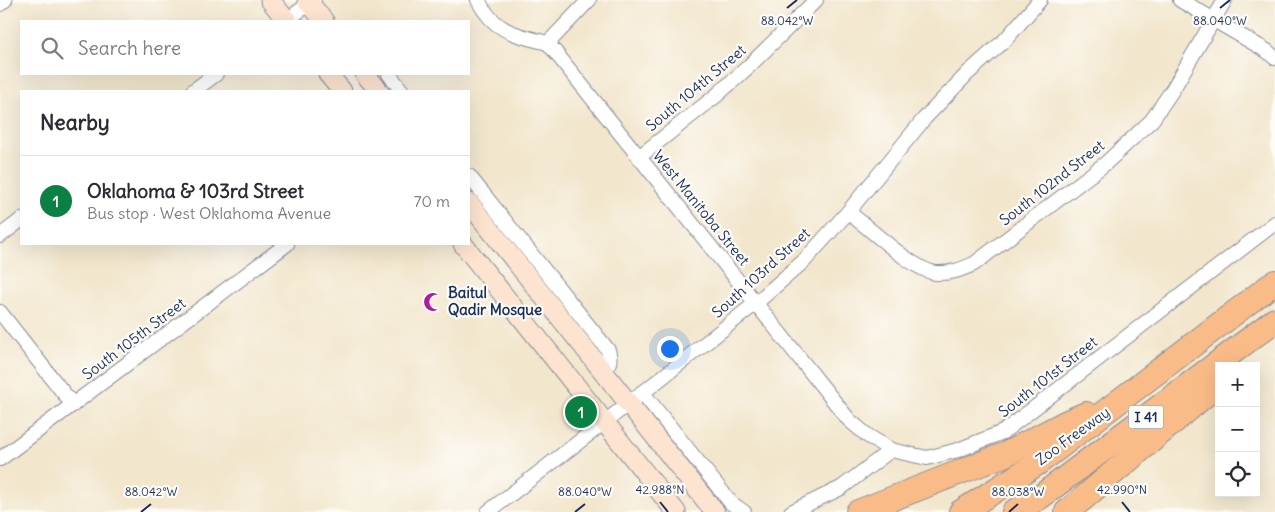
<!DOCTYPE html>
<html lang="en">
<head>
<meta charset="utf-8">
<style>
	body { margin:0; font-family:Delius,sans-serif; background:#f2f2f3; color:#2b2b33 }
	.controls { position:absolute; right:15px; bottom:15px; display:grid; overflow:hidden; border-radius:0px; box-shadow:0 5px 20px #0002 }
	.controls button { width:45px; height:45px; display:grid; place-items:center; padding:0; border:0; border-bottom:1px solid #e1e1e2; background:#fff; color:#2b2b33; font:25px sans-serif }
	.you { position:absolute; left:669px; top:348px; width:18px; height:18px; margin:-12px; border:4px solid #fff; border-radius:50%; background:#1a73e8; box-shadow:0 0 0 8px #1a73e833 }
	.badge { display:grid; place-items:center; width:32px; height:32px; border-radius:50%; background:#0b8043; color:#fff; font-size:16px; font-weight:700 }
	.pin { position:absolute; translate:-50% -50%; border:2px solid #fff; box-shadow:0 1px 5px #0006 }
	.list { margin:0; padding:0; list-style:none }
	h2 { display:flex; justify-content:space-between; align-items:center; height:65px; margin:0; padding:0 20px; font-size:21px }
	h2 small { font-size:16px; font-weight:400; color:#7c7c81 }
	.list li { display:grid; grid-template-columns:32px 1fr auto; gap:15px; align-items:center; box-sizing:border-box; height:90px; padding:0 20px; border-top:1px solid #e1e1e2 }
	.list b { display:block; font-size:19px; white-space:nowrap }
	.list p { margin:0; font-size:16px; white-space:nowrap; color:#7c7c81 }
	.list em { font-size:16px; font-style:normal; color:#7c7c81 }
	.icon { flex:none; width:28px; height:28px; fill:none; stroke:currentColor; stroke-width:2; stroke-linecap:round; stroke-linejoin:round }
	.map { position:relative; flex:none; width:1275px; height:512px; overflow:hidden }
	.search { position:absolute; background:#fff; box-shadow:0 5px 20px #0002; left:20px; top:20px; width:450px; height:55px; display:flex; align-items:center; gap:12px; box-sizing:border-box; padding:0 18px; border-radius:0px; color:#7c7c81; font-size:19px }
	.panel { position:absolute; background:#fff; box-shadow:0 5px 20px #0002; left:20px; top:90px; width:450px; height:155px; border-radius:0px }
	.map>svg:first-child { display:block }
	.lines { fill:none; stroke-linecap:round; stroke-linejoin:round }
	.street-casing { stroke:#868a95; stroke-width:16 }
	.secondary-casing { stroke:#868a95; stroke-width:21 }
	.highway-casing { stroke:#868a95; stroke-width:26 }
	.street { stroke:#fff; stroke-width:14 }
	.secondary { stroke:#fde4d0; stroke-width:19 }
	.highway { stroke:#f9bc89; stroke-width:24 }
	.ticks { fill:none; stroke:#1b2f5e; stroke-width:2 }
	.labels { text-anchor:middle; stroke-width:4.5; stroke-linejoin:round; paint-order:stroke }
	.shield { fill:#fdfcf7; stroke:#5f6c8c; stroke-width:1 }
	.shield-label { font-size:14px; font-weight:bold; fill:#1b2f5e }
	.street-label { font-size:15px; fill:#1b2f5e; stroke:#fdfcf7 }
	.poi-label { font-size:15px; font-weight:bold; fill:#1b2f5e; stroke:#fdfcf7; text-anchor:start }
	.ticks-label { font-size:12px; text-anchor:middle; fill:#1b2f5e; stroke:#fdfcf7; stroke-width:4.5; stroke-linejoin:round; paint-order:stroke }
</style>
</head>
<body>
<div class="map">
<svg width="1275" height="512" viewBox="0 0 1275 512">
	<rect width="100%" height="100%" fill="#fdfcf7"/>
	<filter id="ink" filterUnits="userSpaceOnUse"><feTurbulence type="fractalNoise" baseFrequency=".02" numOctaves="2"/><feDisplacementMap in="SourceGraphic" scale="10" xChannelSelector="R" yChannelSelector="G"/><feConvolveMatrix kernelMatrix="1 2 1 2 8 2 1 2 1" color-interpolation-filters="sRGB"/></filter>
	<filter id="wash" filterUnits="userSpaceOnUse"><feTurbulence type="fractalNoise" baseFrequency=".0096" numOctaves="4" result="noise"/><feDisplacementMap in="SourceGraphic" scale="20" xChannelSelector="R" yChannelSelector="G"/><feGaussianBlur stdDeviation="1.12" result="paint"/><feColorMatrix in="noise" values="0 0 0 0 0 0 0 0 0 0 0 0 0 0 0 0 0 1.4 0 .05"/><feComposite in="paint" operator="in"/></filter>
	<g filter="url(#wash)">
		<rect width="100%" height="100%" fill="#f2e6cc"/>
	</g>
	<g filter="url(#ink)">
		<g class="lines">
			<!-- street casing -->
			<g class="street-casing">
				<g id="street">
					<path d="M478,0C494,32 516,35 548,43L849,420L868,436L891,450"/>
					<path d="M1180,0L1267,51L1275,58"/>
					<path d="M0,4L5,0"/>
					<path d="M286,21L314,0"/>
					<path d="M548,43L589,0"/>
					<path d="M389,74L402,91"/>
					<path d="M193,91L216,74"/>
					<path d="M639,157L717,95L748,67L816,0"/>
					<path d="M469,176L608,350C611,360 610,364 603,372"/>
					<path d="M848,212C867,226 915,272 937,273C951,274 962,269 974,264L1106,163L1152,120L1173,89L1225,0"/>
					<path d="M0,236L21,220"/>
					<path d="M0,312L73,405"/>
					<path d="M642,392L731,503L744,512"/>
					<path d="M0,459L287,244"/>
					<path d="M488,512L650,387L756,303L805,260L848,212L924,119L968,73L1005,40L1040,0"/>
					<path d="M791,512L841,488L891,450L927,458L958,450L1003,432L1275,223"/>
				</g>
			</g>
			<!-- secondary casing -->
			<g class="secondary-casing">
				<g id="secondary">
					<path d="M270,0L287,21"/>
					<path d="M307,0L324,21"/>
					<path d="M328,74L342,91"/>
					<path d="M365,74L379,91"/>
					<path d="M469,203L715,512"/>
					<path d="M463,244L676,512"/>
				</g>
			</g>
			<!-- highway casing -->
			<g class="highway-casing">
				<g id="highway">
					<path d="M858,512L1006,454L1065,423L1086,414"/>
					<path d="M961,512L1038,463L1275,282"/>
					<path d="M1014,512L1040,497L1275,320"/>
					<path d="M1067,512L1219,383"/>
				</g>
			</g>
			<!-- street -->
			<use href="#street" class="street"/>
			<!-- secondary -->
			<use href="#secondary" class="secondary"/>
			<!-- highway -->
			<use href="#highway" class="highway"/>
		</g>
	</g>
	<!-- ticks -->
	<path class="ticks" d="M787,8L797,0M1220,8L1230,0M660,502L668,512M1122,502L1130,512M141,512L151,504M575,512L585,504M1009,512L1018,504"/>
	<!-- icons -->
	<defs>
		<g id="mosque-bare" transform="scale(1.5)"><path d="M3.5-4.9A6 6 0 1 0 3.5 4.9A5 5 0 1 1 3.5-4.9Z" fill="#b5179e" stroke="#fdfcf7" stroke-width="2.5" paint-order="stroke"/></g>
	</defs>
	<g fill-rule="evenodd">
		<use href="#mosque-bare" x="433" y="302"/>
	</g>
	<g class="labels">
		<!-- shield labels -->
		<rect class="shield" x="1128.5" y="405.5" width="35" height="23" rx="4"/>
		<g class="shield-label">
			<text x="1146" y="422">I 41</text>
		</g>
		<!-- street labels -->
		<g class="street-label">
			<text transform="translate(696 88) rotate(-40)" y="5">South 104th Street</text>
			<text transform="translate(1052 183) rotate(-38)" y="5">South 102nd Street</text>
			<text transform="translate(701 208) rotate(51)" y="5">West Manitoba Street</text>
			<text transform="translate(761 273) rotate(-42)" y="5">South 103rd Street</text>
			<text transform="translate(134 339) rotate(-37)" y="5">South 105th Street</text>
			<text transform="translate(1048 377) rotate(-38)" y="5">South 101st Street</text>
			<text transform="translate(1073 436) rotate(-36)" y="5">Zoo Freeway</text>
		</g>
		<!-- poi labels -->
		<g class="poi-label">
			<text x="448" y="298">Baitul<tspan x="448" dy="17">Qadir Mosque</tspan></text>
		</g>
	</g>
	<g class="ticks-label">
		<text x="787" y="25">88.042°W</text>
		<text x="1220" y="25">88.040°W</text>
		<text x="660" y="494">42.988°N</text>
		<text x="1122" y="494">42.990°N</text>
		<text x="151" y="496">88.042°W</text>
		<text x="585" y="496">88.040°W</text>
		<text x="1018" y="496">88.038°W</text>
	</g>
</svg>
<div class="controls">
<button>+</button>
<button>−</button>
<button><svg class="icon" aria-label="locate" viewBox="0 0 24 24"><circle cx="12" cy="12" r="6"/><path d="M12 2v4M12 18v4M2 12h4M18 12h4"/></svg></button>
</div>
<div class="you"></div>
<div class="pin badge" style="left:581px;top:412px">1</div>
<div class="search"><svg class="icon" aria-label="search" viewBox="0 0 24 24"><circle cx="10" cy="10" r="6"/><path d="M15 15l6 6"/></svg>Search here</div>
<section class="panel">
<h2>Nearby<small></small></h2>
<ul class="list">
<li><span class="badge">1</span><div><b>Oklahoma &amp; 103rd Street</b><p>Bus stop · West Oklahoma Avenue</p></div><em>70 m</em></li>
</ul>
</section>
</div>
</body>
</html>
